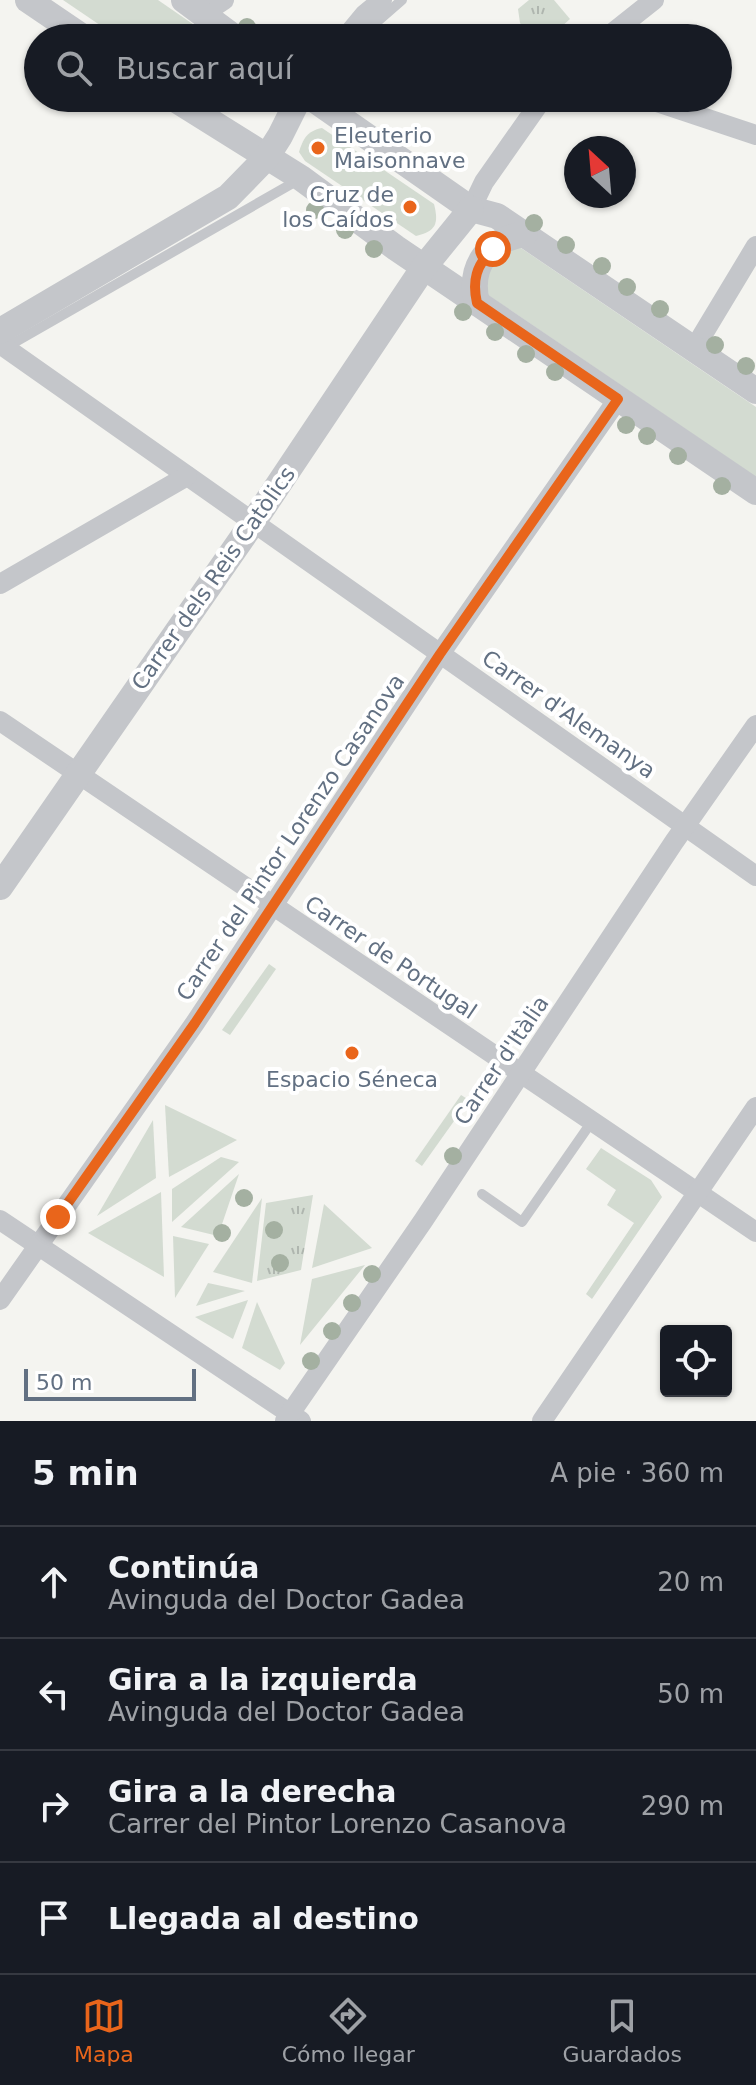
<!DOCTYPE html>
<html lang="es">
<head>
<meta charset="utf-8">
<style>
	body { margin:0; font-family:"DejaVu Sans",sans-serif; background:#20242c; color:#f1f3f6 }
	.controls { position:absolute; right:24px; bottom:24px; display:grid; overflow:hidden; border-radius:8px; box-shadow:0 2px 6px #0004 }
	.controls button { width:72px; height:72px; display:grid; place-items:center; padding:0; border:0; border-bottom:2px solid #363941; background:#171b24; color:#f1f3f6; font:40px sans-serif }
	.compass { position:absolute; left:564px; top:136px; width:72px; height:72px; border-radius:50%; background:#171b24; box-shadow:0 2px 6px #0004; rotate:334deg }
	.scale { position:absolute; left:24px; bottom:20px; width:172px; box-sizing:border-box; padding-left:8px; border:4px solid #627082; border-top:0; font-size:22px; line-height:28px; white-space:nowrap; color:#627082; -webkit-text-stroke:6px #fff; paint-order:stroke }
	.stop { position:absolute; width:24px; height:24px; margin:-18px; border:6px solid #e9651b; border-radius:50%; background:#fff }
	.stop.end { background:#e9651b; border-color:#fff; box-shadow:0 2px 8px #0008 }
	.list { margin:0; padding:0; list-style:none }
	h2 { display:flex; justify-content:space-between; align-items:center; height:104px; margin:0; padding:0 32px; font-size:34px }
	h2 small { font-size:26px; font-weight:400; color:#9ea1a6 }
	.list li { display:grid; grid-template-columns:52px 1fr auto; gap:24px; align-items:center; box-sizing:border-box; height:112px; padding:0 32px; border-top:2px solid #363941 }
	.list b { display:block; font-size:30px; white-space:nowrap }
	.list p { margin:0; font-size:26px; white-space:nowrap; color:#9ea1a6 }
	.list em { font-size:26px; font-style:normal; color:#9ea1a6 }
	.icon { flex:none; width:44px; height:44px; fill:none; stroke:currentColor; stroke-width:2; stroke-linecap:round; stroke-linejoin:round }
	.map { position:relative; flex:none; width:756px; height:1421px; overflow:hidden }
	.search { position:absolute; background:#171b24; box-shadow:0 2px 6px #0004; left:24px; right:24px; top:24px; height:88px; display:flex; align-items:center; gap:20px; box-sizing:border-box; padding:0 28px; border-radius:44px; color:#9ea1a6; font-size:30px }
	.sheet { height:552px; background:#171b24 }
	nav { display:flex; justify-content:space-around; align-items:center; box-sizing:border-box; height:112px; border-top:2px solid #363941; background:#171b24; font-size:22px; color:#9ea1a6 }
	nav a { display:grid; justify-items:center; gap:4px }
	nav .on { color:#e9651b }
	.map>svg:first-child { display:block }
	.grass { fill:url(#grass-tufts) }
	.garden { fill:#d3dbd1 }
	.lines { fill:none; stroke-linecap:round; stroke-linejoin:round }
	.service { stroke:#c4c6ca; stroke-width:10 }
	.minor { stroke:#c4c6ca; stroke-width:20 }
	.tertiary { stroke:#c4c6ca; stroke-width:26 }
	.tree { fill:#a4b0a1 }
	.route { stroke:#e9651b; stroke-width:10 }
	.poi-dot { fill:#e9651b; stroke:#fff; stroke-width:3 }
	.labels { text-anchor:middle; stroke-width:8; stroke-linejoin:round; paint-order:stroke }
	.poi-label { font-size:22px; fill:#627082; stroke:#fff; text-anchor:start }
	.street-label { font-size:22px; fill:#627082; stroke:#fff }
</style>
</head>
<body>
<div class="map">
<svg width="756" height="1421" viewBox="0 0 756 1421">
	<defs>
		<pattern id="grass-tufts" width="24" height="20" patternUnits="userSpaceOnUse" patternTransform="scale(2)"><rect width="24" height="20" fill="#d3dbd1"/><path d="M3 7l-1-3M5 7V3M7 7l1-3M15 17l-1-3M17 17v-4M19 17l1-3" fill="none" stroke="#afb6af"/></pattern>
	</defs>
	<rect width="100%" height="100%" fill="#f4f4f0"/>
	<!-- grass -->
	<g class="grass">
		<path d="M529,0H554L570,19L549,38L531,37L520,23L518,9Z"/>
		<path d="M313,1195L301,1270L257,1281L266,1203Z"/>
	</g>
	<!-- garden -->
	<g class="garden">
		<path d="M63,0H158L213,38H119Z"/>
		<path d="M322,128L434,204C439,224 436,231 416,236L305,161L299,152C303,139 307,131 322,128Z"/>
		<path d="M518,246L756,407V477L485,293L484,268Z"/>
		<path d="M269,964L276,969L230,1035L222,1030Z"/>
		<path d="M461,1095L469,1100L422,1166L415,1161Z"/>
		<path d="M165,1105L237,1140L169,1177Z"/>
		<path d="M153,1120L156,1178L97,1216Z"/>
		<path d="M601,1148L651,1180L662,1197L592,1299L586,1294L634,1223L607,1205L616,1190L586,1169Z"/>
		<path d="M221,1157L239,1162L172,1222V1189Z"/>
		<path d="M239,1174L218,1236L181,1227Z"/>
		<path d="M161,1192L164,1277L88,1233Z"/>
		<path d="M262,1198L252,1283L213,1272Z"/>
		<path d="M324,1204L372,1248L312,1268Z"/>
		<path d="M173,1236L209,1244L175,1298Z"/>
		<path d="M365,1265L300,1345L312,1279Z"/>
		<path d="M208,1283L245,1291L196,1306Z"/>
		<path d="M248,1300L233,1339L195,1317Z"/>
		<path d="M257,1302L285,1363L280,1370L242,1348Z"/>
	</g>
	<g class="lines">
		<!-- service -->
		<g class="service">
			<path d="M371,27L402,0"/>
			<path d="M5,348L300,179"/>
			<path d="M482,1194L522,1222L586,1130"/>
		</g>
		<!-- minor -->
		<g class="minor">
			<path d="M203,14L224,0"/>
			<path d="M345,38L364,15L382,0"/>
			<path d="M606,38L654,0"/>
			<path d="M645,98L756,135"/>
			<path d="M471,209L484,182L543,98"/>
			<path d="M0,344L756,876"/>
			<path d="M694,349L756,246"/>
			<path d="M0,584L187,476"/>
			<path d="M0,721L756,1232"/>
			<path d="M0,1220L301,1421"/>
			<path d="M0,1300L195,1023L440,654L618,399"/>
			<path d="M285,1421L423,1221L674,842L756,725"/>
			<path d="M542,1421L756,1107"/>
		</g>
		<!-- tertiary -->
		<g class="tertiary">
			<path d="M28,0L84,38"/>
			<path d="M184,0L235,38"/>
			<path d="M173,98L301,178L396,248L756,492"/>
			<path d="M312,98L471,209L497,216L756,391"/>
			<path d="M477,303C468,266 488,240 525,234"/>
			<path d="M0,331L228,197L266,158L280,136L299,98"/>
			<path d="M0,887L254,521L424,267L471,209"/>
		</g>
	</g>
	<!-- trees -->
	<g class="tree">
		<circle cx="247" cy="27" r="9"/>
		<circle cx="315" cy="210" r="9"/>
		<circle cx="534" cy="223" r="9"/>
		<circle cx="345" cy="230" r="9"/>
		<circle cx="566" cy="245" r="9"/>
		<circle cx="374" cy="249" r="9"/>
		<circle cx="602" cy="266" r="9"/>
		<circle cx="627" cy="287" r="9"/>
		<circle cx="660" cy="309" r="9"/>
		<circle cx="463" cy="312" r="9"/>
		<circle cx="495" cy="332" r="9"/>
		<circle cx="715" cy="345" r="9"/>
		<circle cx="526" cy="354" r="9"/>
		<circle cx="746" cy="366" r="9"/>
		<circle cx="555" cy="372" r="9"/>
		<circle cx="626" cy="425" r="9"/>
		<circle cx="647" cy="436" r="9"/>
		<circle cx="678" cy="456" r="9"/>
		<circle cx="722" cy="486" r="9"/>
		<circle cx="453" cy="1156" r="9"/>
		<circle cx="244" cy="1198" r="9"/>
		<circle cx="274" cy="1230" r="9"/>
		<circle cx="222" cy="1233" r="9"/>
		<circle cx="280" cy="1263" r="9"/>
		<circle cx="372" cy="1274" r="9"/>
		<circle cx="352" cy="1303" r="9"/>
		<circle cx="332" cy="1331" r="9"/>
		<circle cx="311" cy="1361" r="9"/>
	</g>
	<g class="lines">
		<!-- route -->
		<path class="route" d="M58,1217L195,1023L440,654L618,399L477,303C472,281 476,265 493,249"/>
	</g>
	<!-- markers -->
	<g class="poi-dot">
		<circle cx="318" cy="148" r="8"/>
		<circle cx="410" cy="207" r="8"/>
		<circle cx="352" cy="1053" r="8"/>
	</g>
	<g class="labels">
		<!-- poi labels -->
		<g class="poi-label">
			<text x="334" y="143">Eleuterio<tspan x="334" dy="25">Maisonnave</tspan></text>
			<text x="394" y="202" text-anchor="end">Cruz de<tspan x="394" dy="25">los Caídos</tspan></text>
			<text x="352" y="1087" text-anchor="middle">Espacio Séneca</text>
		</g>
		<!-- street labels -->
		<g class="street-label">
			<text transform="translate(213 578) rotate(-55)" y="8">Carrer dels Reis Catòlics</text>
			<text transform="translate(569 714) rotate(35)" y="8">Carrer d'Alemanya</text>
			<text transform="translate(290 837) rotate(-56)" y="8">Carrer del Pintor Lorenzo Casanova</text>
			<text transform="translate(391 957) rotate(34)" y="8">Carrer de Portugal</text>
			<text transform="translate(501 1060) rotate(-56)" y="8">Carrer d'Itàlia</text>
		</g>
	</g>
</svg>
<div class="controls">
<button><svg class="icon" aria-label="locate" viewBox="0 0 24 24"><circle cx="12" cy="12" r="6"/><path d="M12 2v4M12 18v4M2 12h4M18 12h4"/></svg></button>
</div>
<svg class="compass" viewBox="-18 -18 36 36"><path d="M0-13l5 13h-10z" fill="#e53935"/><path d="M0 13l5-13h-10z" fill="#9ea1a6"/></svg>
<div class="scale">50 m</div>
<div class="stop" style="left:493px;top:249px"></div>
<div class="stop end" style="left:58px;top:1217px"></div>
<div class="search"><svg class="icon" aria-label="search" viewBox="0 0 24 24"><circle cx="10" cy="10" r="6"/><path d="M15 15l6 6"/></svg>Buscar aquí</div>
</div>
<section class="sheet">
<h2>5 min<small>A pie · 360 m</small></h2>
<ul class="list">
<li><svg class="icon" aria-label="ahead" viewBox="0 0 24 24"><path d="M12 20V5M6 11l6-6 6 6"/></svg><div><b>Continúa</b><p>Avinguda del Doctor Gadea</p></div><em>20 m</em></li>
<li><svg class="icon" aria-label="left" viewBox="0 0 24 24"><path d="M17 20v-9H6M10 6l-5 5 5 5"/></svg><div><b>Gira a la izquierda</b><p>Avinguda del Doctor Gadea</p></div><em>50 m</em></li>
<li><svg class="icon" aria-label="right" viewBox="0 0 24 24"><path d="M7 20v-9h11M14 6l5 5-5 5"/></svg><div><b>Gira a la derecha</b><p>Carrer del Pintor Lorenzo Casanova</p></div><em>290 m</em></li>
<li><svg class="icon" aria-label="arrive" viewBox="0 0 24 24"><path d="M6 21V4h12l-3 4 3 4H6"/></svg><div><b>Llegada al destino</b></div></li>
</ul>
</section>
<nav>
<a class="on"><svg class="icon" aria-label="map" viewBox="0 0 24 24"><path d="M3 6l6-2 6 2 6-2v14l-6 2-6-2-6 2zM9 4v14M15 6v14"/></svg>Mapa</a>
<a><svg class="icon" aria-label="directions" viewBox="0 0 24 24"><path d="M12 3l9 9-9 9-9-9zM9 14v-3h6M13 9l2 2-2 2"/></svg>Cómo llegar</a>
<a><svg class="icon" aria-label="saved" viewBox="0 0 24 24"><path d="M7 4h10v16l-5-4-5 4z"/></svg>Guardados</a>
</nav>
</body>
</html>
